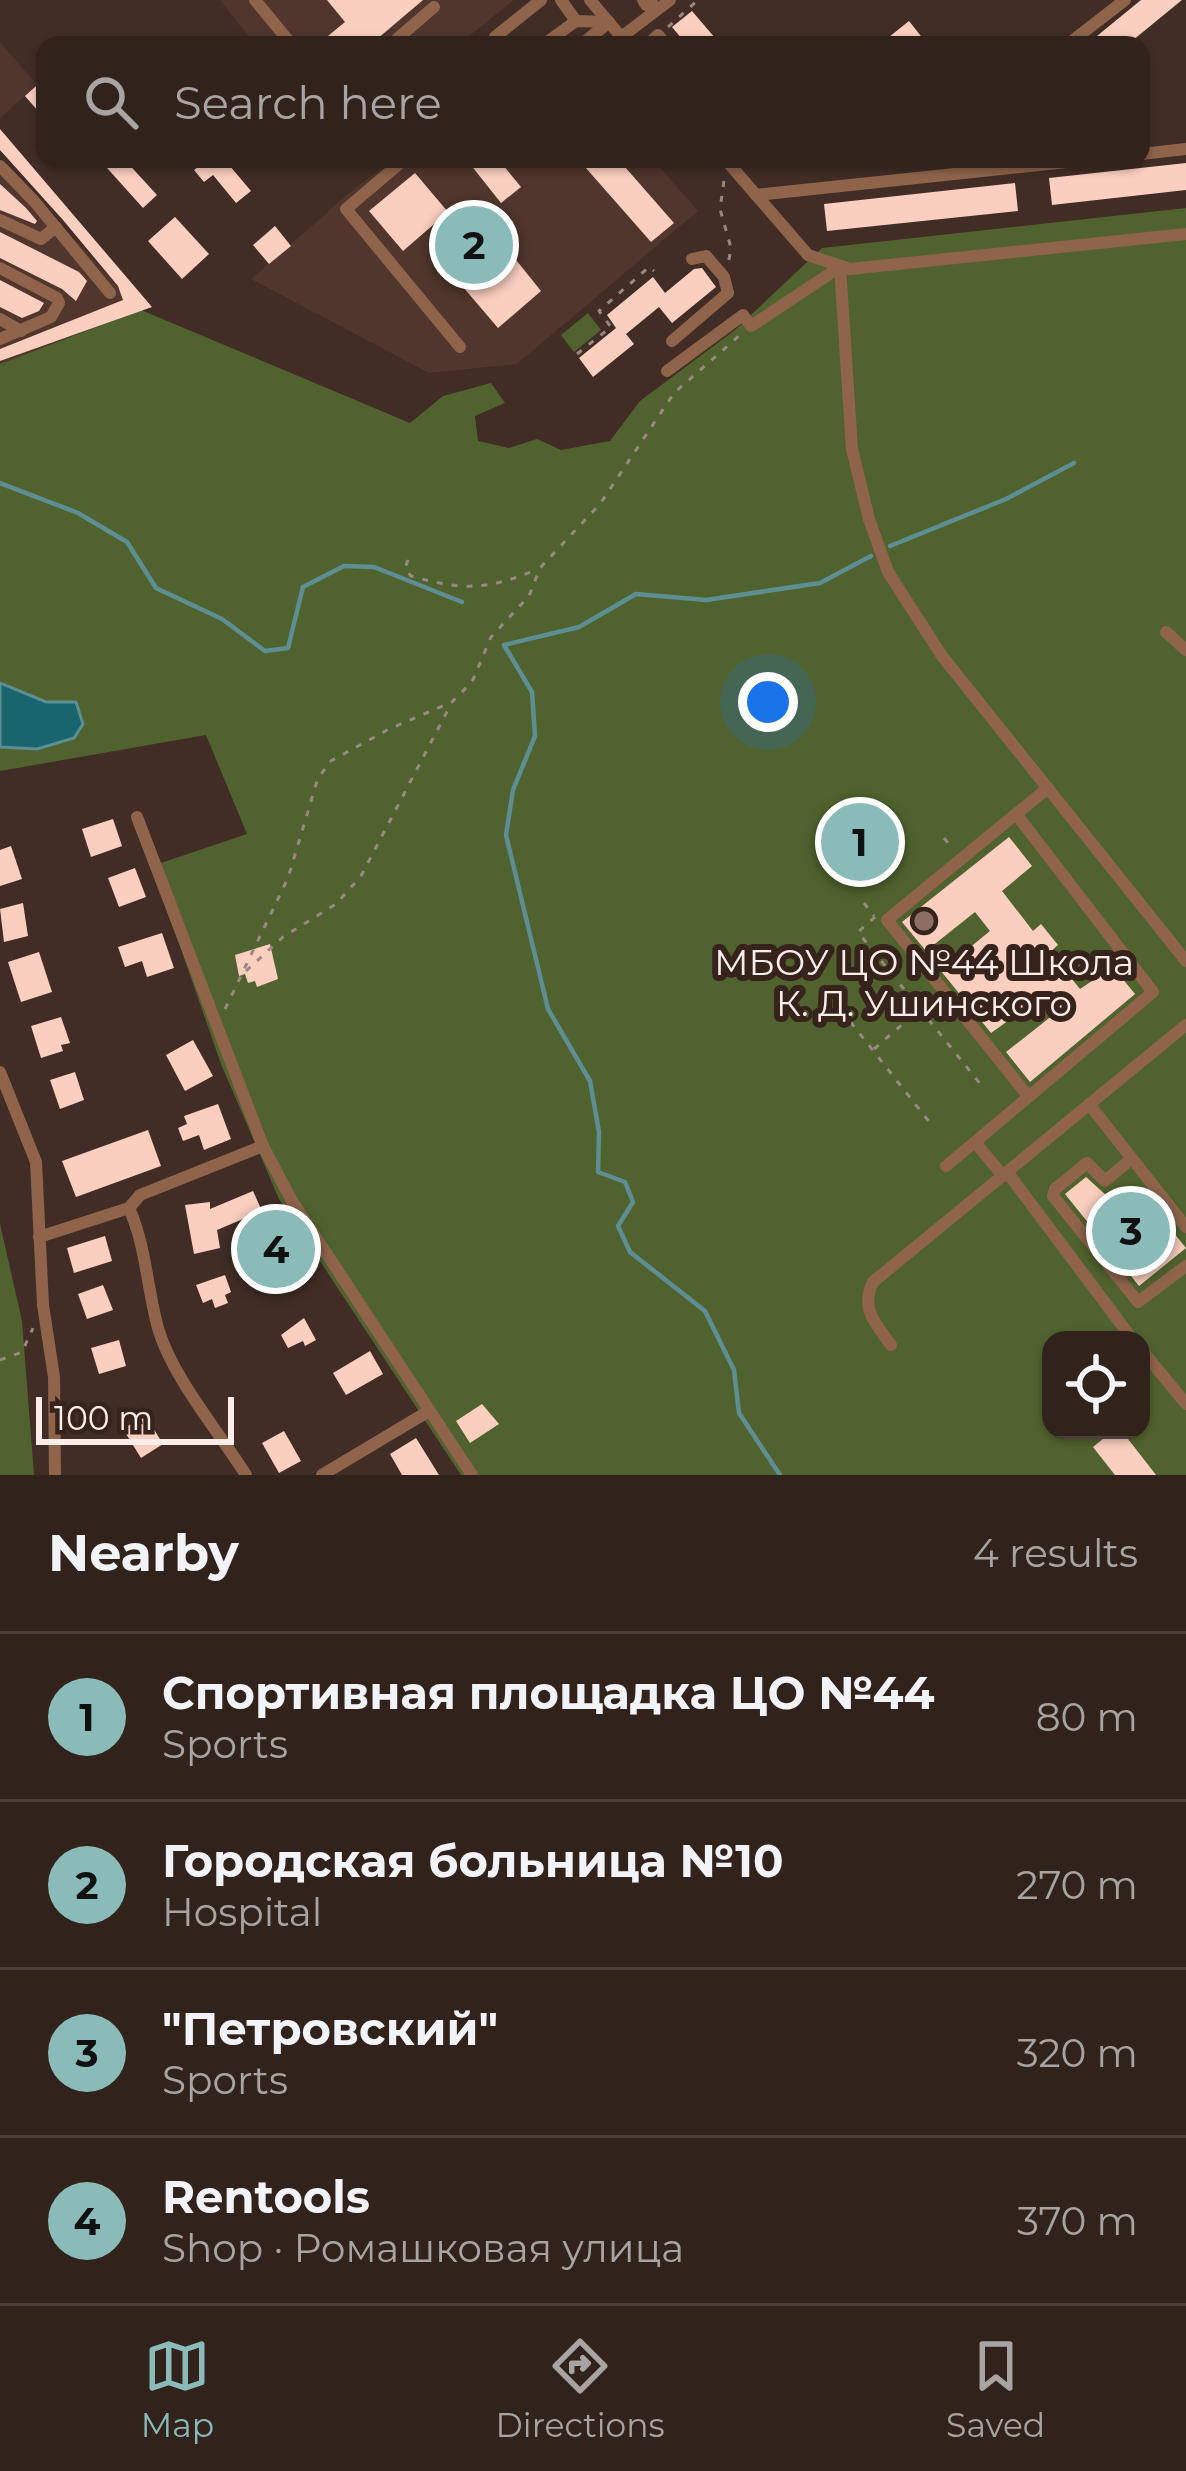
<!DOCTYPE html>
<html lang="en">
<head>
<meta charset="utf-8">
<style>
	body { margin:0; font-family:Montserrat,sans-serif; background:#3d2f29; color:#f1f3f6 }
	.controls { position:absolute; right:36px; bottom:36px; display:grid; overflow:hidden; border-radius:24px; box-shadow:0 3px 9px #0004 }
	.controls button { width:108px; height:108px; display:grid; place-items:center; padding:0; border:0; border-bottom:3px solid #4c3f3b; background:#31221c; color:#f1f3f6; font:60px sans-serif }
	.scale { position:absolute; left:36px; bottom:30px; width:198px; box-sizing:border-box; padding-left:12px; border:6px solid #fbede9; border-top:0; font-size:33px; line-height:42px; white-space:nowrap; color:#fbede9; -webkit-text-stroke:9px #36231c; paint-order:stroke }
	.you { position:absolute; left:768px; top:702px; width:42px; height:42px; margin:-30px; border:9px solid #fff; border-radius:50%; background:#1a73e8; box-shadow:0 0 0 18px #1a73e833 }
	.badge { display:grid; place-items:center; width:78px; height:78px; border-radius:50%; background:#8bbbb9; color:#111; font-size:39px; font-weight:700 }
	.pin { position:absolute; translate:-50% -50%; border:6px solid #fff; box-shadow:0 3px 12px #0006 }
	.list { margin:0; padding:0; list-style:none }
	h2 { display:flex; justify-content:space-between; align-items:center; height:156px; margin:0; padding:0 48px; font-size:51px }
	h2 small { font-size:39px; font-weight:400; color:#a8a4a3 }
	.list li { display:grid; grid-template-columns:78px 1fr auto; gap:36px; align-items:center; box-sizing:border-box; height:168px; padding:0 48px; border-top:3px solid #4c3f3b }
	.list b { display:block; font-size:45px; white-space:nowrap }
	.list p { margin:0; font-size:39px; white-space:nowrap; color:#a8a4a3 }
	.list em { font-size:39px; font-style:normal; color:#a8a4a3 }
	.icon { flex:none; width:66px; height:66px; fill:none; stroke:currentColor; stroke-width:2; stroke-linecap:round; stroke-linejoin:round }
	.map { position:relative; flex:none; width:1186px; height:1475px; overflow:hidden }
	.search { position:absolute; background:#31221c; box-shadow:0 3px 9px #0004; left:36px; right:36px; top:36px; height:132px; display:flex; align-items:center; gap:30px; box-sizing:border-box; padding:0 42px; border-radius:24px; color:#a8a4a3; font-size:45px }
	.sheet { height:828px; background:#31221c }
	nav { display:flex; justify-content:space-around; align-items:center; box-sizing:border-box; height:168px; border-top:3px solid #4c3f3b; background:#31221c; font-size:33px; color:#a8a4a3 }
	nav a { display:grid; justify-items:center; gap:6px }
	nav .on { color:#8bbbb9 }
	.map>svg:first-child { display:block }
	.built { fill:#50362c }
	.green { fill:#50632e; fill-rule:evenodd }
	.water { fill:#19656e; stroke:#5d8e93; stroke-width:3 }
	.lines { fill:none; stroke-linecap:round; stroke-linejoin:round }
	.stream { stroke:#5d8e93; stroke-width:4.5 }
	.building { fill:#fbcfc0 }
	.path { stroke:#998883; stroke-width:3; stroke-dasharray:6 9; stroke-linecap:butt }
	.minor { stroke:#8f644b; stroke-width:12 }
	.education-dot { fill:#8d6e63; stroke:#36231c; stroke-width:4.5 }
	.labels { text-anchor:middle; stroke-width:12; stroke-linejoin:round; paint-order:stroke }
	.poi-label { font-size:36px; fill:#fbede9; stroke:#36231c }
</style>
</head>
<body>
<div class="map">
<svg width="1186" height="1475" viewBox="0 0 1186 1475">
	<rect width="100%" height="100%" fill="#412d26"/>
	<!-- built -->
	<g class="built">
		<path d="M220,0H514L458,45H256Z"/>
		<path d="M0,42L37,85L0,118Z"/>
		<path d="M395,159H653L698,211L517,364L429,373L251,279L354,189Z"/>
		<path d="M0,161L141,310L0,364Z"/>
	</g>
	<!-- green -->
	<g class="green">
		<path d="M1186,208V1475H461L279,1199L221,1064L152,866L247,834L206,735L0,771V364L141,310L410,423L443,396L491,383L505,403L475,416L478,441L509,448L537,439L561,450L610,441L640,401L735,330L822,248ZM1051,1340H1141V1430H1051Z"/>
		<path d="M588,313L601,330L574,352L561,335Z"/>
		<path d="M0,1224L22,1321L34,1475H0Z"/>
	</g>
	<!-- water -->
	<path class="water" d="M0,683L46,702H76L83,724L74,738L37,749L0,747Z"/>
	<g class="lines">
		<!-- stream -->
		<g class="stream">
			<path d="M0,483L78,513L127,542L156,588L222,619L265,651L288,648L303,587L344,566L374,567L462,602"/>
			<path d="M890,546L1006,499L1074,463"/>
			<path d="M780,1475L739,1413L734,1370L705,1311L630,1252L618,1226L633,1202L625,1182L598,1172L599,1132L590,1081L548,1009L506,835L513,790L535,736L532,692L504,645L579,627L636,594L706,600L820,583L871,556"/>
		</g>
	</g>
	<!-- building -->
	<g class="building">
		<path d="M327,0H423L370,45H317L345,22Z"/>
		<path d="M1141,0H1182L1127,45H1086Z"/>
		<path d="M692,11L721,45H687L672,27Z"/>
		<path d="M909,21L928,45H879Z"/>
		<path d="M45,78V119L25,96Z"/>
		<path d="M0,129L152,307L0,361V349L123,300L118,286L63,220L0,150Z"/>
		<path d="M99,159H124L157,195L143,208Z"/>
		<path d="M208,159H224L251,191L236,203L213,175L204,182L194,170Z"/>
		<path d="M466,159H498L521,187L501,203Z"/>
		<path d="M578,159H618L674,223L651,242Z"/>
		<path d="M1186,163V190L1052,205L1049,178Z"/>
		<path d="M415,173L448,212L403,251L369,211Z"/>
		<path d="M1015,183L1018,211L827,231L824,204Z"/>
		<path d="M0,184L26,208L37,221L35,224L0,210Z"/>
		<path d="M175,217L209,254L182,279L148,241Z"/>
		<path d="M275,226L291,246L269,264L253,245Z"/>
		<path d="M0,232L79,272L87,281L76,301L62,289L0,258Z"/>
		<path d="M496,235L541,291L498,328L452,274Z"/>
		<path d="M702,268L716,287L672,323L659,307L626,334L634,344L593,377L579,358L616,328L607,315L653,277L665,293L694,269Z"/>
		<path d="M0,280L44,303L39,311L22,318L0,307Z"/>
		<path d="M113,819L122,846L91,857L82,829Z"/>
		<path d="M1009,837L1032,866L1002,891L1033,931L1041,924L1058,945L1050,952L1080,989L1113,967L1135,994L1030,1082L1006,1052L1053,1015L1040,998L991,1033L941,971L990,931L975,912L926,951L902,922Z"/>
		<path d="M11,846L22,879L0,886V850Z"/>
		<path d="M135,868L146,897L119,907L108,878Z"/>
		<path d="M23,903L28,936L4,942L0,909Z"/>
		<path d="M162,933L174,968L147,977L142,961L125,967L118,947Z"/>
		<path d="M270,944L278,979L257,987L255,981L248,983L245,974L239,976L235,955Z"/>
		<path d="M39,952L52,992L21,1002L8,962Z"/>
		<path d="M61,1017L70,1043L61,1045L63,1051L41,1058L31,1026Z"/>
		<path d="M193,1040L213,1076L185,1091L166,1055Z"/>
		<path d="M75,1072L84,1100L60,1109L50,1080Z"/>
		<path d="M218,1104L231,1139L204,1150L199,1135L183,1141L178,1128L187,1124L184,1116Z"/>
		<path d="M148,1130L161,1166L76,1197L62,1161Z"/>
		<path d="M1086,1177L1119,1207L1130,1198L1144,1214L1153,1207L1186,1248L1139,1286L1065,1194Z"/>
		<path d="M253,1191L262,1211L217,1230L220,1248L194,1254L185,1205L210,1202V1209Z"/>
		<path d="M281,1232L294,1252L272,1267L259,1246Z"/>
		<path d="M105,1236L112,1261L74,1273L67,1248Z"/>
		<path d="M225,1275L231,1292L225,1295L228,1303L215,1308L212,1299L203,1303L196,1285Z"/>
		<path d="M103,1285L113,1310L87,1319L78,1294Z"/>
		<path d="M304,1318L316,1340L305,1346L303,1341L288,1348L281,1335Z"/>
		<path d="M119,1340L126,1366L99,1374L91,1348Z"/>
		<path d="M370,1351L383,1374L346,1395L333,1373Z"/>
		<path d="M482,1404L499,1424L470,1443L456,1421Z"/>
		<path d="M145,1415L163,1444L141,1458L123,1429Z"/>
		<path d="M1114,1430H1121L1156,1475H1115L1093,1447Z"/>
		<path d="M284,1431L301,1461L279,1473L262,1443Z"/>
		<path d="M416,1438L439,1475H402L390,1454Z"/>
	</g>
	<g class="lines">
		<!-- path -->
		<g class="path">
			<path d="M668,27L698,0"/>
			<path d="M724,181L720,209L731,248L728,265"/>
			<path d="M577,354L611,327L599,311L649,267L654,271"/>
			<path d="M408,560L405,568L411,576C463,591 488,590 538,569"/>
			<path d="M944,838L952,848"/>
			<path d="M864,903L874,916"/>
			<path d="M875,917L858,932L982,1086"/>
			<path d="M804,963L931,1124"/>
			<path d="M246,971L283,937L336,904L361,876L451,704"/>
			<path d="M225,1009L288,878L317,781L329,762L389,729L452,702L472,682L491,637L529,596L540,568L600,504L674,393L740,335"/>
			<path d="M874,1049L935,996"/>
			<path d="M0,1360L22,1352L33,1328"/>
		</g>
		<!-- minor -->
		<g class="minor">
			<path d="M255,0L292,45"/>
			<path d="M561,0L576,21"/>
			<path d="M590,0L628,45"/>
			<path d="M643,0L646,5L652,0"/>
			<path d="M495,37L541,0"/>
			<path d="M620,38L670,0"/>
			<path d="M390,45L434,7"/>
			<path d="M543,45L576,21L609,22"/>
			<path d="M581,45L608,23"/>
			<path d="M647,45L658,35L667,45"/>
			<path d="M1067,45L1125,0"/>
			<path d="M1141,154L1186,149"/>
			<path d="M405,159L346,209L460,347"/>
			<path d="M725,159L808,255L850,269L1186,234"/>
			<path d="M0,166L34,201L110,293"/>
			<path d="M756,195L1096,159"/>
			<path d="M0,220L41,239L56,227"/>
			<path d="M840,267L852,449L869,519L888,572L942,656L1186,961"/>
			<path d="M0,268L57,298L59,303L51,317L0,339"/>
			<path d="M0,319L21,331"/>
			<path d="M672,341L728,293L724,277L706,256L692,259"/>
			<path d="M667,371L743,315L751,326L840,267"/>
			<path d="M1166,632L1186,650"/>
			<path d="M1016,814L887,920L1028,1096"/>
			<path d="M137,817L263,1146L292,1201L472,1475"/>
			<path d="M0,1072L36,1162L43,1305L54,1377L55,1475"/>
			<path d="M1089,1104L1186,1227"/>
			<path d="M1131,1159L1105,1181L1087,1163L1055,1189L1053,1196L1138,1302L1186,1266"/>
			<path d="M946,1166L975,1142"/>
			<path d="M1007,1172L1133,1340"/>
			<path d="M1003,1176L975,1142L1153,992L1016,814L1048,788"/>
			<path d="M129,1208C146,1246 147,1288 158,1328C172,1377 219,1432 246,1475"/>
			<path d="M39,1237L129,1208L140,1195L263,1146"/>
			<path d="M891,1345C875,1323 860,1308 873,1282L1186,1025"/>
			<path d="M1141,1349L1186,1404"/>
			<path d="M322,1475L429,1411"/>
		</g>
	</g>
	<!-- markers -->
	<circle class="education-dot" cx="924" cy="921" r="12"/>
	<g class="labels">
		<!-- poi labels -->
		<g class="poi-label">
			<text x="924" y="975">МБОУ ЦО №44 Школа<tspan x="924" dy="41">К. Д. Ушинского</tspan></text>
		</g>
	</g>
</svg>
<div class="controls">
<button><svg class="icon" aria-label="locate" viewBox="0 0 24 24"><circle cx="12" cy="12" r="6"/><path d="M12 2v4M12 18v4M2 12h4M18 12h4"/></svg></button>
</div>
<div class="scale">100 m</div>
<div class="you"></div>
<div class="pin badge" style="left:860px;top:842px">1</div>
<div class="pin badge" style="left:474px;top:245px">2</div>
<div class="pin badge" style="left:1131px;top:1231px">3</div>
<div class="pin badge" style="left:276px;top:1249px">4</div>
<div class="search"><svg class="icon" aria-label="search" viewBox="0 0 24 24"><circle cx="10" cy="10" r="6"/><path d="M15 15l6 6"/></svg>Search here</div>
</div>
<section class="sheet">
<h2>Nearby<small>4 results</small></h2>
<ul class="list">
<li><span class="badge">1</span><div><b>Спортивная площадка ЦО №44</b><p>Sports</p></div><em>80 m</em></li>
<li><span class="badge">2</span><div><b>Городская больница №10</b><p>Hospital</p></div><em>270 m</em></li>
<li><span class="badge">3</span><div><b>&quot;Петровский&quot;</b><p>Sports</p></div><em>320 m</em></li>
<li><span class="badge">4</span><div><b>Rentools</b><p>Shop · Ромашковая улица</p></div><em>370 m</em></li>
</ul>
</section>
<nav>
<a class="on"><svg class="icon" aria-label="map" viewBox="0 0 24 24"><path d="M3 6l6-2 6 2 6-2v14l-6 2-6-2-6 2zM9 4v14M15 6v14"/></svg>Map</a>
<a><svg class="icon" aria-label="directions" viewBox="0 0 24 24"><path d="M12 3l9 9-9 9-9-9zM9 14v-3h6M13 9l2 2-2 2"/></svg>Directions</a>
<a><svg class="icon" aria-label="saved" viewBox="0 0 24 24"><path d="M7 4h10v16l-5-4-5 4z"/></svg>Saved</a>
</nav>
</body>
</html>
